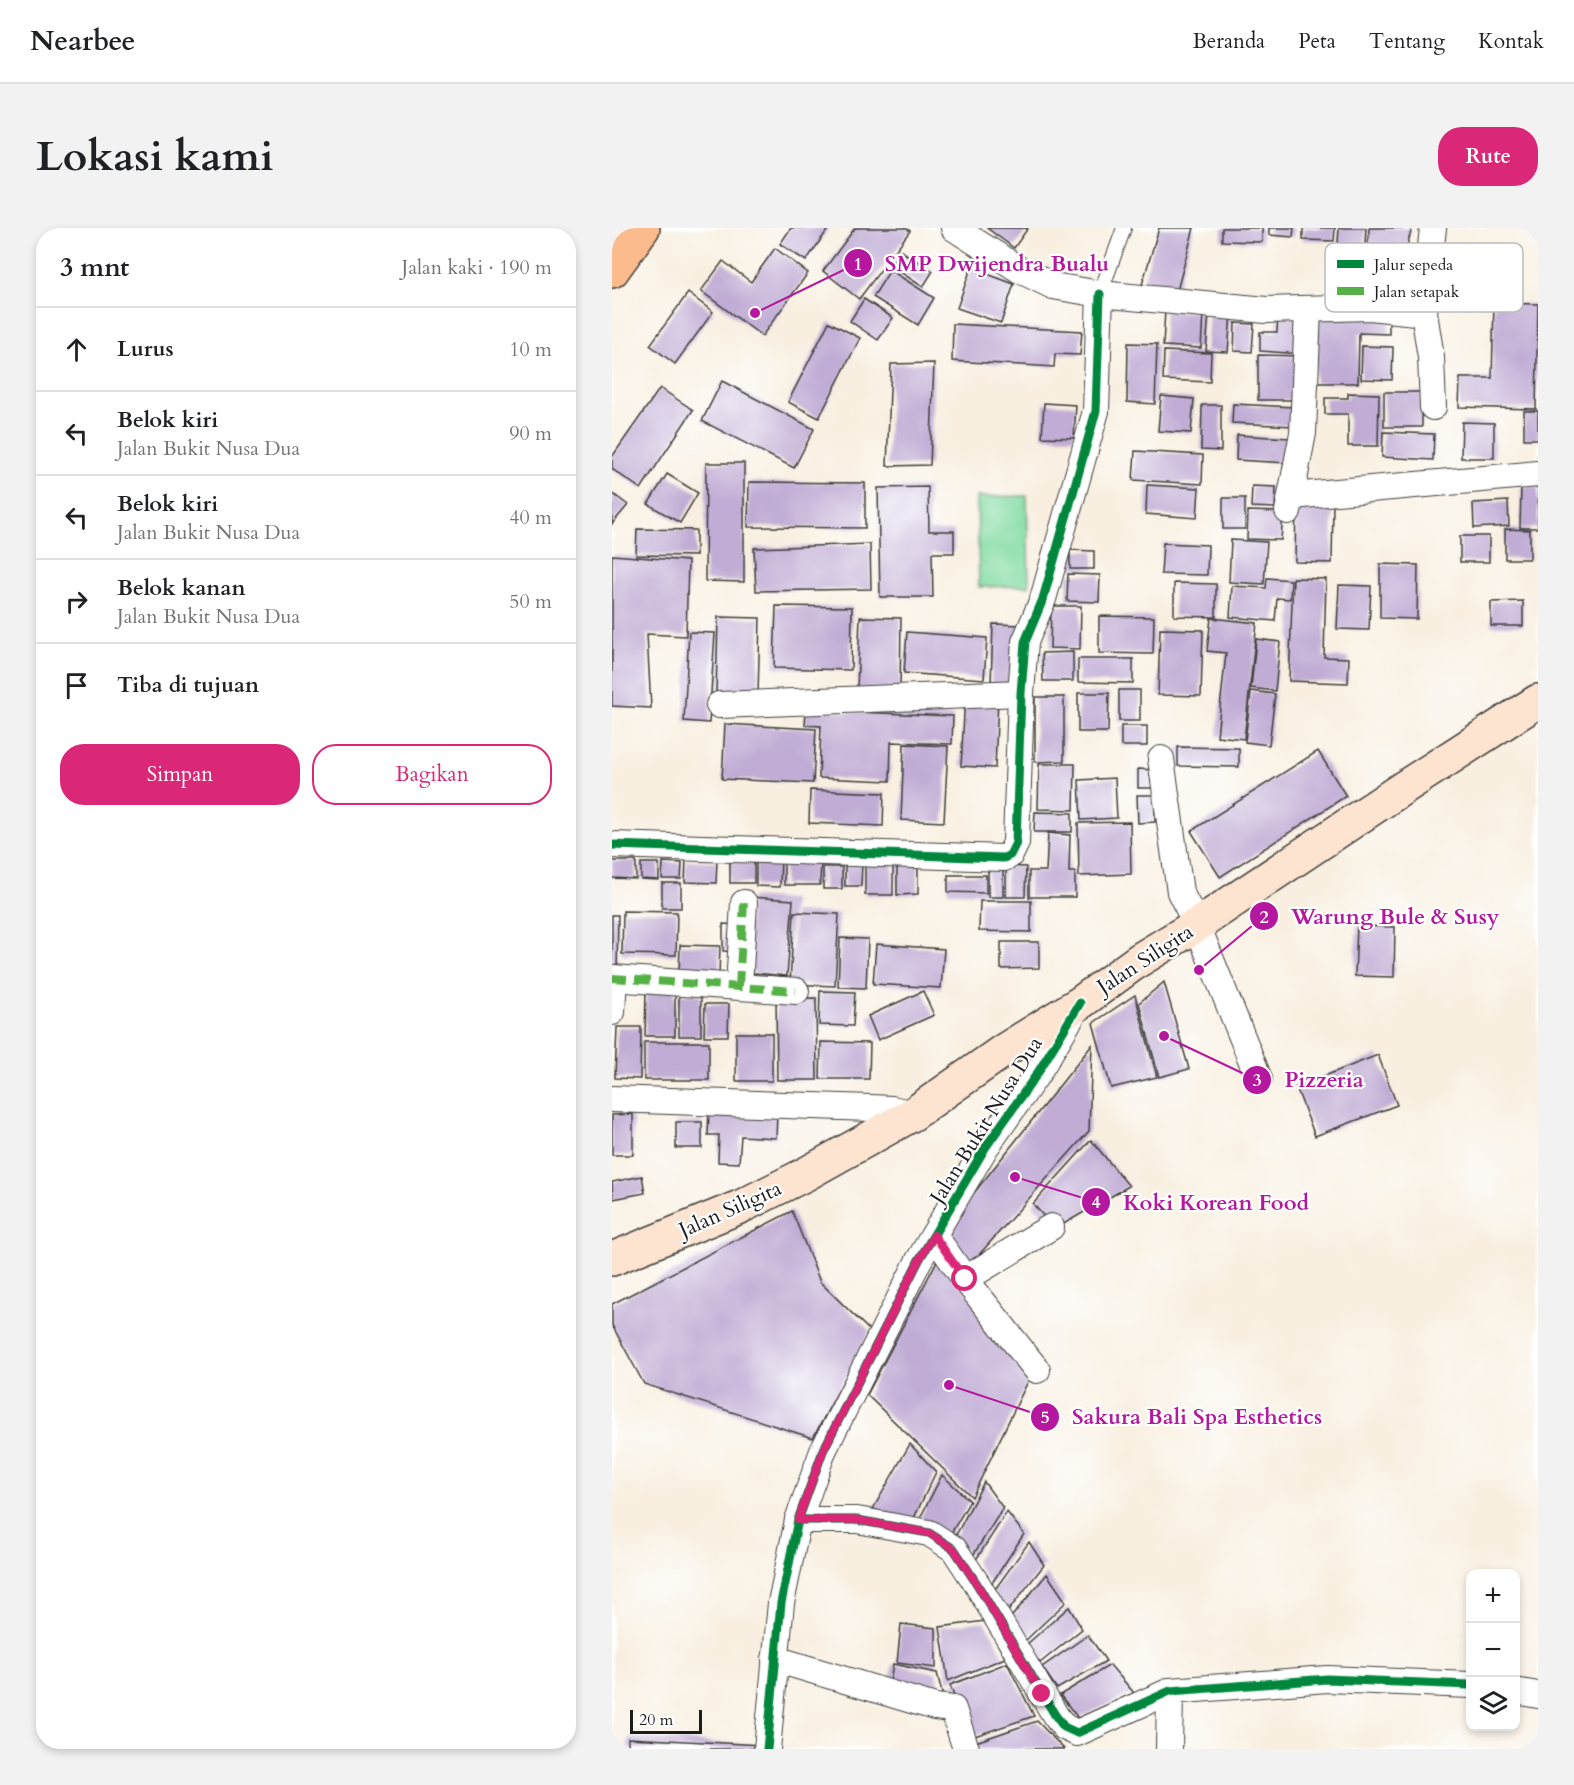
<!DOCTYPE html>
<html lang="id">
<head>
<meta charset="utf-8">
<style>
	body { margin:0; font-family:Cardo,serif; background:#f2f2f2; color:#202124 }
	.controls { position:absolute; right:18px; bottom:18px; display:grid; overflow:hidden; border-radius:12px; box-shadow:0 3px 9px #0003 }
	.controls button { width:54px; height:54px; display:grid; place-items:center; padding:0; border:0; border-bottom:2px solid #e0e0e0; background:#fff; color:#202124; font:30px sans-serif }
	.scale { position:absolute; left:18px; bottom:15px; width:72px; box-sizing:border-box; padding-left:6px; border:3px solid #1c1c1c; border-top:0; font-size:16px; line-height:21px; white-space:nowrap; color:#1c1c1c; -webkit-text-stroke:4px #fff; paint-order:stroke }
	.stop { position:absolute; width:18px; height:18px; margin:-14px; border:4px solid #db2777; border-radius:50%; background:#fff }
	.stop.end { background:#db2777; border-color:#fff; box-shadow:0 2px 6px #0008 }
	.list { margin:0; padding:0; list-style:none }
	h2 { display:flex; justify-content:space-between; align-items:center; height:78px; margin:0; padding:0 24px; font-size:26px }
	h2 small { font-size:20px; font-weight:400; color:#757577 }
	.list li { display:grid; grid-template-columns:39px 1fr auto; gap:18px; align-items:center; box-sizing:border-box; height:84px; padding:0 24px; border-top:2px solid #e0e0e0 }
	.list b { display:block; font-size:22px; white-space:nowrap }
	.list p { margin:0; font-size:20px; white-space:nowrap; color:#757577 }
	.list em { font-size:20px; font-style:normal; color:#757577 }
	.actions { display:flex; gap:12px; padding:18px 24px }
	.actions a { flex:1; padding:14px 0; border:2px solid #db2777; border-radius:24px; text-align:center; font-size:21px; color:#db2777 }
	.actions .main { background:#db2777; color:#fff }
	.icon { flex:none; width:33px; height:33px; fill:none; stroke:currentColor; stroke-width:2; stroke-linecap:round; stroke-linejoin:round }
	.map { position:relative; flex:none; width:926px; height:1521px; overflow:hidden; border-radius:24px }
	header { display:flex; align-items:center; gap:36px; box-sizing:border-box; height:84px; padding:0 30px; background:#fff; border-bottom:2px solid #e0e0e0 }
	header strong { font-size:28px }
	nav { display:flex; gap:33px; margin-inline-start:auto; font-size:21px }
	.intro { display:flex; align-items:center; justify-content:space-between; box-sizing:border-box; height:144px; padding:0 36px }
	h1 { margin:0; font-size:42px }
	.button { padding:15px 27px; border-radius:24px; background:#db2777; color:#fff; font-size:21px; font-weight:700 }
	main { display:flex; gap:36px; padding:0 36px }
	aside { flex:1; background:#fff; border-radius:24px; box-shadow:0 3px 9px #0003 }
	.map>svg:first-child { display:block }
	.grass { fill:#81dba2; stroke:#4e7c5f; stroke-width:1.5 }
	.building { fill:#c0acd4 }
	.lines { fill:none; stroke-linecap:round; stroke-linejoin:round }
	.service-casing { stroke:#3d3c39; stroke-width:16 }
	.minor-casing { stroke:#3d3c39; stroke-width:28 }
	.secondary-casing { stroke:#3d3c39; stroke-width:36 }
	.trunk-casing { stroke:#3d3c39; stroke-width:36 }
	.service { stroke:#fff; stroke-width:14 }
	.minor { stroke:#fff; stroke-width:26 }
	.secondary { stroke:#fde4d1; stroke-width:33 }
	.trunk { stroke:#fbbb8c; stroke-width:33 }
	.quiet { stroke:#55b145; stroke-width:8; stroke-dasharray:15 8; stroke-linecap:butt }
	.cycleway-casing { stroke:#fff; stroke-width:13 }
	.cycleway { stroke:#00873e; stroke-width:9 }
	.route { stroke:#db2777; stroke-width:8 }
	.labels { text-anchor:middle; stroke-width:4.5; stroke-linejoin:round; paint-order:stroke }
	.street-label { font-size:21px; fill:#1c1c1c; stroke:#fff }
	.key { fill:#fff; stroke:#bbb; stroke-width:1.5 }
	.key-label { font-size:16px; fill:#1c1c1c }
	.leader { fill:none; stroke:#b5179e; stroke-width:2 }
	.callout-dot { fill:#b5179e; stroke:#fff; stroke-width:2 }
	.mark-label { font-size:18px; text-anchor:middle; font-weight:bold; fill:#fff }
	.callout-label { font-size:22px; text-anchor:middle; font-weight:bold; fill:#b5179e; stroke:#fff; stroke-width:4.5; stroke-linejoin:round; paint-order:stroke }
</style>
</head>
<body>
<header>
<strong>Nearbee</strong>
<nav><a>Beranda</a><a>Peta</a><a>Tentang</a><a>Kontak</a></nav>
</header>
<div class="intro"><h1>Lokasi kami</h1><a class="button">Rute</a></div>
<main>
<aside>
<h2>3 mnt<small>Jalan kaki · 190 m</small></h2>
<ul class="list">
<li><svg class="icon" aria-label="ahead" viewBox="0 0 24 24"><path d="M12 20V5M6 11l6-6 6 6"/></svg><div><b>Lurus</b></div><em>10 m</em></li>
<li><svg class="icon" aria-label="left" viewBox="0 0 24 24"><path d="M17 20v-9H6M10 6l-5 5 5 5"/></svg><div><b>Belok kiri</b><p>Jalan Bukit Nusa Dua</p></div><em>90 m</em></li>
<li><svg class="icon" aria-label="left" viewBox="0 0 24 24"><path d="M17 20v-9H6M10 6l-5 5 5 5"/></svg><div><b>Belok kiri</b><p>Jalan Bukit Nusa Dua</p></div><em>40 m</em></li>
<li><svg class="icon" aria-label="right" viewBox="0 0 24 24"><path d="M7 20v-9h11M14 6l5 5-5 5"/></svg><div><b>Belok kanan</b><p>Jalan Bukit Nusa Dua</p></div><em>50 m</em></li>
<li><svg class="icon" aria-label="arrive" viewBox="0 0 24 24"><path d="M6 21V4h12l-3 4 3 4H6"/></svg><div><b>Tiba di tujuan</b></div></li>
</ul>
<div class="actions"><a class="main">Simpan</a><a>Bagikan</a></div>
</aside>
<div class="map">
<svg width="926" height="1521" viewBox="0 0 926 1521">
	<rect width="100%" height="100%" fill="#fff"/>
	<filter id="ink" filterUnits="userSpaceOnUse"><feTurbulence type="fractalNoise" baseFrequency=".0167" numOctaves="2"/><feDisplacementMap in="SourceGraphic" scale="12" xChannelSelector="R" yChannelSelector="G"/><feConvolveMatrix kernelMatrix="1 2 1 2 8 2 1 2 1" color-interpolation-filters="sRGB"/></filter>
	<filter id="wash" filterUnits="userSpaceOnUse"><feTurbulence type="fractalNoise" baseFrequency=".008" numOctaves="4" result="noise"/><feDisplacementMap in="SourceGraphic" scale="24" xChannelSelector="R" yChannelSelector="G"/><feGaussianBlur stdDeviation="1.35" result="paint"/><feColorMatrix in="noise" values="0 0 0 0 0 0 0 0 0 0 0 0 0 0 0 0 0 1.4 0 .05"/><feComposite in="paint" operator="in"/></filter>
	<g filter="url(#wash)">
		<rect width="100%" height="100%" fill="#f8efe0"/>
		<!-- grass -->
		<path class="grass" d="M415,268L417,358L367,359L365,269Z"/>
		<g id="blocks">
			<!-- building -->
			<g class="building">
				<path d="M179,0H217L194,33L168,16Z"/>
				<path d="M243,0H294L298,3L247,71L211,43Z"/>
				<path d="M375,0H416L402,20Z"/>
				<path d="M547,0H582L563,70L529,60Z"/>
				<path d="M610,0H650V14L610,13Z"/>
				<path d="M657,0H682L681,9L657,7Z"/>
				<path d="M691,0H723L722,13L691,12Z"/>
				<path d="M727,0H754L751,49L724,47Z"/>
				<path d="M757,0H800L783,60L754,54Z"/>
				<path d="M163,20L196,45L150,108L89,63L111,33L139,54Z"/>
				<path d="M289,23L321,43L311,59L279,38Z"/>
				<path d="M359,40L402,56L389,95L345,80Z"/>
				<path d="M278,42L322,70L306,97L261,69Z"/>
				<path d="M76,65L101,84L63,136L38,117Z"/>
				<path d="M252,71L281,90L266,112L238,93Z"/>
				<path d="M882,75L926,76L924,181L847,179L848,150H880Z"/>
				<path d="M553,82L591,85L589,120L551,118Z"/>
				<path d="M597,84L619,85L616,124L594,123Z"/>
				<path d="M666,86L691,87L690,126L648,123V104H665Z"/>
				<path d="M705,88L777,90V106L747,105L746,155H703Z"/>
				<path d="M217,94L248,110L207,190L176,174Z"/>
				<path d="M623,95L642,96L640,124L622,123Z"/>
				<path d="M341,96L470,103L468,127L443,126L442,139L340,133Z"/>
				<path d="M516,115L545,116L543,176L515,174Z"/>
				<path d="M750,118L781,119L780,152L749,151Z"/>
				<path d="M552,123L599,125L598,154L551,152Z"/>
				<path d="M646,127L689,128V172H646Z"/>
				<path d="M322,135L318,237L275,238L279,136Z"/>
				<path d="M110,153L202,201L182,240L90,193Z"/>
				<path d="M48,160L81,182L29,261L0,241V229Z"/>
				<rect x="772" y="164" width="38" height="35"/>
				<path d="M736,165L767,166L766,218H736V186H713V170H736Z"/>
				<path d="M549,168L582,171L579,205L546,203Z"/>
				<path d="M432,175L464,177L462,210L430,209Z"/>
				<path d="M621,176L681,179L680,198L620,195Z"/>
				<path d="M590,177H609V223L589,222Z"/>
				<rect x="912" y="183" width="14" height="28"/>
				<path d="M850,194L882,195V230H849Z"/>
				<path d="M771,204L822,206L821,232L770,229Z"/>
				<path d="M625,207L678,210L676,235L624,232Z"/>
				<path d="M523,223L591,227L590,256L521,252Z"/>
				<path d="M94,235H132V354L93,353Z"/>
				<path d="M55,246L86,265L68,295L36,276Z"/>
				<path d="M137,254L253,255V300L136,299Z"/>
				<path d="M535,257L587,260L585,290L534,286Z"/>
				<path d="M640,258L664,259L663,280L639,279Z"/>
				<path d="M316,259L317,303H342V325H320L321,369H268L266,260Z"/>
				<path d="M909,259H926V300H908Z"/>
				<path d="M0,265L16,277L0,296Z"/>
				<rect x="611" y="270" width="22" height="31"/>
				<path d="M896,273L897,298L862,300L861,275Z"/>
				<path d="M684,275L721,276L720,335L683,334Z"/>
				<path d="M636,283L671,284L669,312L635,311Z"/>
				<path d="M25,301L84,302V328L24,327Z"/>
				<path d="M893,301L918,302V331H893Z"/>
				<rect x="848" y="308" width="29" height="26"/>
				<path d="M619,312L655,314L652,356L617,354Z"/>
				<path d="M551,315L596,317L595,347L549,346Z"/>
				<path d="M258,316L259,361L144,363L142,320Z"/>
				<path d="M458,322L482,323V341H458Z"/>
				<path d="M0,327L76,333L74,408L35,406L39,480L0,478Z"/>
				<path d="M768,336L806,337L805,391L768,390Z"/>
				<path d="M456,346L488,347L487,374L455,373Z"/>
				<path d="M655,350L679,352L678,371L665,370L663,393L618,389L620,358L654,360Z"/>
				<path d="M681,350L714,351L712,429L737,430L736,455L677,453Z"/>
				<path d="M562,355L604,356V389L562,388Z"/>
				<path d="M727,357L759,358L757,402L725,401Z"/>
				<path d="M911,373V398H879V374Z"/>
				<path d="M164,378L240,379L239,442L162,440Z"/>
				<path d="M439,378H469L468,421L438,420Z"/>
				<path d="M487,388L542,389L541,426L487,425Z"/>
				<path d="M106,389L148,390L146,467L104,466Z"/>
				<path d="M248,389L289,390L288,462L245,461Z"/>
				<path d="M599,390L645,395L632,511L605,508L614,425L595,423Z"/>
				<path d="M381,396L409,397L406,457L379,456Z"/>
				<path d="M548,401L591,402L589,468L546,467Z"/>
				<path d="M77,404L103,405L97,495L72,493Z"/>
				<path d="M295,404L375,410L372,451L292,445Z"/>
				<path d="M644,411L668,414L663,463L639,460Z"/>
				<path d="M461,424V453H431L430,425Z"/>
				<path d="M466,431H521V455L466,454Z"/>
				<rect x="507" y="462" width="21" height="31"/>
				<path d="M639,463L663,466L657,517L633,514Z"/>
				<path d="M466,465H497L496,504H466Z"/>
				<path d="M353,469L386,471L383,540L349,538Z"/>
				<path d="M423,469H452V533L423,534Z"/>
				<path d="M194,482L341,488L340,516L279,514L278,553L207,550L209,498L193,497Z"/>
				<path d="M113,496L204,501L201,555L110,551Z"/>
				<rect x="509" y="498" width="26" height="20"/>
				<path d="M292,516L336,518L332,594L289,592Z"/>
				<path d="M566,519L627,520V539L566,538Z"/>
				<path d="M706,523L734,568L608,649L579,603Z"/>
				<path d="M427,536H463L462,582L426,581Z"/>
				<path d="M526,541L542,542L541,560H526Z"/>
				<path d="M503,550L505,590L469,592L467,552Z"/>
				<path d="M198,562L272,565L271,598L197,595Z"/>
				<path d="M525,567H543V594L526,595Z"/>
				<path d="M423,584L460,585V604H422Z"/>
				<path d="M518,594L519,646L467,648L466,595Z"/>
				<path d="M436,605L458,607L457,644H463V669H417V643H434Z"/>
				<path d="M144,629L169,630L168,659L144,658Z"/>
				<path d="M74,632L105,633L104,655L73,654Z"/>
				<path d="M172,632L209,633L208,657H172Z"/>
				<rect x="253" y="632" width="28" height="35"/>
				<path d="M0,633H24V651L0,650Z"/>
				<path d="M118,633L142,634V655H118Z"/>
				<path d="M51,634L70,635L69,651H50Z"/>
				<path d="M285,634H306V666L285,667Z"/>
				<path d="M29,635H47V652L29,651Z"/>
				<path d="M233,636H250L249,658H233Z"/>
				<path d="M394,638L414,639L413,669H394Z"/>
				<rect x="211" y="639" width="19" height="22"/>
				<path d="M376,640L391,641V669H376Z"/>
				<path d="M336,647H374V665L336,664Z"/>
				<rect x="50" y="655" width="19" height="25"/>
				<path d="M139,669L181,672L175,748L132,744Z"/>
				<path d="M368,673H419V704L367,703Z"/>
				<path d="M11,683L65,684L64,727L10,726Z"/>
				<path d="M182,684L227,686L223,758L178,756Z"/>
				<path d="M0,687H6L5,745H0Z"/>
				<path d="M111,696L126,697L125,724L111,723Z"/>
				<path d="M745,698L783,699L782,749L743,748Z"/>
				<path d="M228,710L256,711L254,760L226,759Z"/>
				<path d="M389,714H427V740L389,741Z"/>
				<path d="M264,716L332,721L329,760L261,756Z"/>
				<path d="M68,717L108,718L107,748L67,747Z"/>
				<path d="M552,754L577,841L547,849L527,775Z"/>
				<path d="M34,762H63V808H33Z"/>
				<path d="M208,763L243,764L241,798L207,797Z"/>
				<path d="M311,763L322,787L266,812L256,788Z"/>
				<rect x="67" y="766" width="22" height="42"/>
				<path d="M523,767L545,849L499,860L481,795Z"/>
				<path d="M204,770L205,852H165L164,771Z"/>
				<path d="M93,776H117L116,808H92Z"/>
				<path d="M5,799H29L28,851L3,850Z"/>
				<rect x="124" y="805" width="36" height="48"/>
				<rect x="32" y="814" width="65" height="38"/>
				<path d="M209,814L258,815L257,851H208Z"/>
				<path d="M480,817L477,903L356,1039L330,1005Z"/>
				<path d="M766,827L785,877L703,908L684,859Z"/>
				<path d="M97,883L165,886L164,910L129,908L127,935L106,934L107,907H96Z"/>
				<path d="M21,886V927H0V887Z"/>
				<rect x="64" y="894" width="26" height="26"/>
				<path d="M479,912L517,958L443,1001L421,976Z"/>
				<path d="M30,948L33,965L1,971L0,954Z"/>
				<path d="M180,983L208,1054L258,1103L201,1210L32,1156L0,1097V1076Z"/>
				<path d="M327,1029L419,1147L360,1269L255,1167Z"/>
				<path d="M298,1216L324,1244L300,1294L261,1281Z"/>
				<path d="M330,1247L358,1273L338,1307L306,1294Z"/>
				<path d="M372,1254L391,1280L360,1329L342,1311Z"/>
				<path d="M395,1284L412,1306L378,1358L363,1333Z"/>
				<path d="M417,1314L432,1337L393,1387L381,1364Z"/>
				<path d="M435,1346L454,1374L413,1413L396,1393Z"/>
				<path d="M457,1379L470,1401L428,1435L414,1417Z"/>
				<path d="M373,1393L393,1430L336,1453L328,1399Z"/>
				<path d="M289,1396L324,1400V1440L285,1435Z"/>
				<path d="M476,1407L494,1433L445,1461L430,1439Z"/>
				<path d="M395,1435L422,1488L357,1510L338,1457Z"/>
				<path d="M281,1436L325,1445L333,1477L277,1460Z"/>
				<path d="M498,1437L522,1465L466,1490L448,1467Z"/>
				<path d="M425,1493L452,1521H360L358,1516Z"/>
				<path d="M16,1510L150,1517V1521H16Z"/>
			</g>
		</g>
	</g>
	<g filter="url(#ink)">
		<use href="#blocks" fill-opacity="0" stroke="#3d3c39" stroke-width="1.5"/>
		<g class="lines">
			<!-- service casing -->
			<g class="service-casing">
				<path id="service" d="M488,66L512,0"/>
			</g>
			<!-- minor casing -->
			<g class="minor-casing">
				<g id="minor">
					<path d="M342,0L408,42L441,58L488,66L654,82L758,79L812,85"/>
					<path d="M821,0L812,85L819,129L821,179"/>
					<path d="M680,268L926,246"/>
					<path d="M676,283L691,205L696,81"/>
					<path d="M107,477L409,465"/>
					<path d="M549,531L568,664L585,697L647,851"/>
					<path d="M0,617L392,630L398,627L404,615L409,465L413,414L431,371L484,183L488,66"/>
					<path d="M0,750L184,763"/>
					<path d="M127,758L132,675"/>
					<path d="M0,784L2,750"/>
					<path d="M0,871L259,880L280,881L301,886"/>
					<path d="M322,1007L353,1051L425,1142"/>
					<path d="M353,1051L439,999"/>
					<path d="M186,1292H245L317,1305L342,1321L365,1356L443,1487L452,1499L465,1505L558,1463L715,1451L858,1457"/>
					<path d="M163,1431L323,1479L341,1481L354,1521"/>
					<path d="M903,1463L926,1467"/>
					<path d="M155,1521L169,1375L186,1292L211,1223L307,1032L373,920L425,846L466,778"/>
					<path d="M557,1521L558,1463"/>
				</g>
			</g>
			<!-- secondary casing -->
			<g class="secondary-casing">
				<path id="secondary" d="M0,1031L130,978L192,947L301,886L391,823L468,775L527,732L585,697L791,560L926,473"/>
			</g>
			<!-- trunk casing -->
			<g class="trunk-casing">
				<path id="trunk" d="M0,43L31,0"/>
			</g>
			<!-- service -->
			<use href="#service" class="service"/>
			<!-- minor -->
			<use href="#minor" class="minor"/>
			<!-- secondary -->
			<use href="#secondary" class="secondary"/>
			<!-- trunk -->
			<use href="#trunk" class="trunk"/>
			<!-- quiet -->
			<g class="quiet">
				<path d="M0,750L184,763"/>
				<path d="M127,758L132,675"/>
			</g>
			<!-- cycleway casing -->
			<g class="cycleway-casing">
				<g id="cycleway">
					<path d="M0,617L392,630L398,627L404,615L409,465L413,414L431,371L484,183L488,66"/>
					<path d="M186,1292H245L317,1305L342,1321L365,1356L443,1487L452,1499L465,1505L558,1463L715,1451L858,1457"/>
					<path d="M155,1521L169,1375L186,1292L211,1223L307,1032L373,920L425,846L468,775"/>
				</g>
			</g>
			<!-- cycleway -->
			<use href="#cycleway" class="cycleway"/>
		</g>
	</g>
	<g class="lines" filter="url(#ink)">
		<!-- route -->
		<path class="route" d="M353,1051L322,1007L307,1032L211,1223L186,1292H245L317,1305L342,1321L365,1356L430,1466"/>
	</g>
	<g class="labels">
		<!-- street labels -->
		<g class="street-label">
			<text transform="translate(533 731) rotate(-33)" y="7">Jalan Siligita</text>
			<text transform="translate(374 892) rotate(-58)" y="7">Jalan Bukit Nusa Dua</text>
			<text transform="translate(118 981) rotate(-24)" y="7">Jalan Siligita</text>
		</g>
	</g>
	<!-- legend -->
	<rect x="713" y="15" width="198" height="69" rx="9" class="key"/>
	<rect x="725" y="32" width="27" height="8" fill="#00873e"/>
	<rect x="725" y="59" width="27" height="8" fill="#55b145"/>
	<g class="key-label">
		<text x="762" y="42">Jalur sepeda</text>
		<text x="762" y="69">Jalan setapak</text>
	</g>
	<!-- callouts -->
	<path class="leader" d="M143 85L246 35M587 742L652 688M552 808L645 852M403 949L484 974M337 1157L433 1189"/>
	<g class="callout-dot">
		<circle cx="143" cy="85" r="6"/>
		<circle cx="587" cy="742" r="6"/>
		<circle cx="552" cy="808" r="6"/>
		<circle cx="403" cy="949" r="6"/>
		<circle cx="337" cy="1157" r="6"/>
		<circle cx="246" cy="35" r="15"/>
		<circle cx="652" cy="688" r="15"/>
		<circle cx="645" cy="852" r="15"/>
		<circle cx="484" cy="974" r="15"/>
		<circle cx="433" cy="1189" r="15"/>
	</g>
	<g class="mark-label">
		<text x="246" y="42">1</text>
		<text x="652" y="695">2</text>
		<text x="645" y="858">3</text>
		<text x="484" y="980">4</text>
		<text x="433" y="1195">5</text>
	</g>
	<g class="callout-label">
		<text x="385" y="43">SMP Dwijendra Bualu</text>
		<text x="783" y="696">Warung Bule &amp; Susy</text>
		<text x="712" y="859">Pizzeria</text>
		<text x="604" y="982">Koki Korean Food</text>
		<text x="585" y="1196">Sakura Bali Spa Esthetics</text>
	</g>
</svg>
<div class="controls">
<button>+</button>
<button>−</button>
<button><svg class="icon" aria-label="layers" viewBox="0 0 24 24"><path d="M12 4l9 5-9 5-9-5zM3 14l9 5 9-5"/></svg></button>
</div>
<div class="scale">20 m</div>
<div class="stop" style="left:353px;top:1051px"></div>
<div class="stop end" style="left:430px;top:1466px"></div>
</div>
</main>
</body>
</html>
